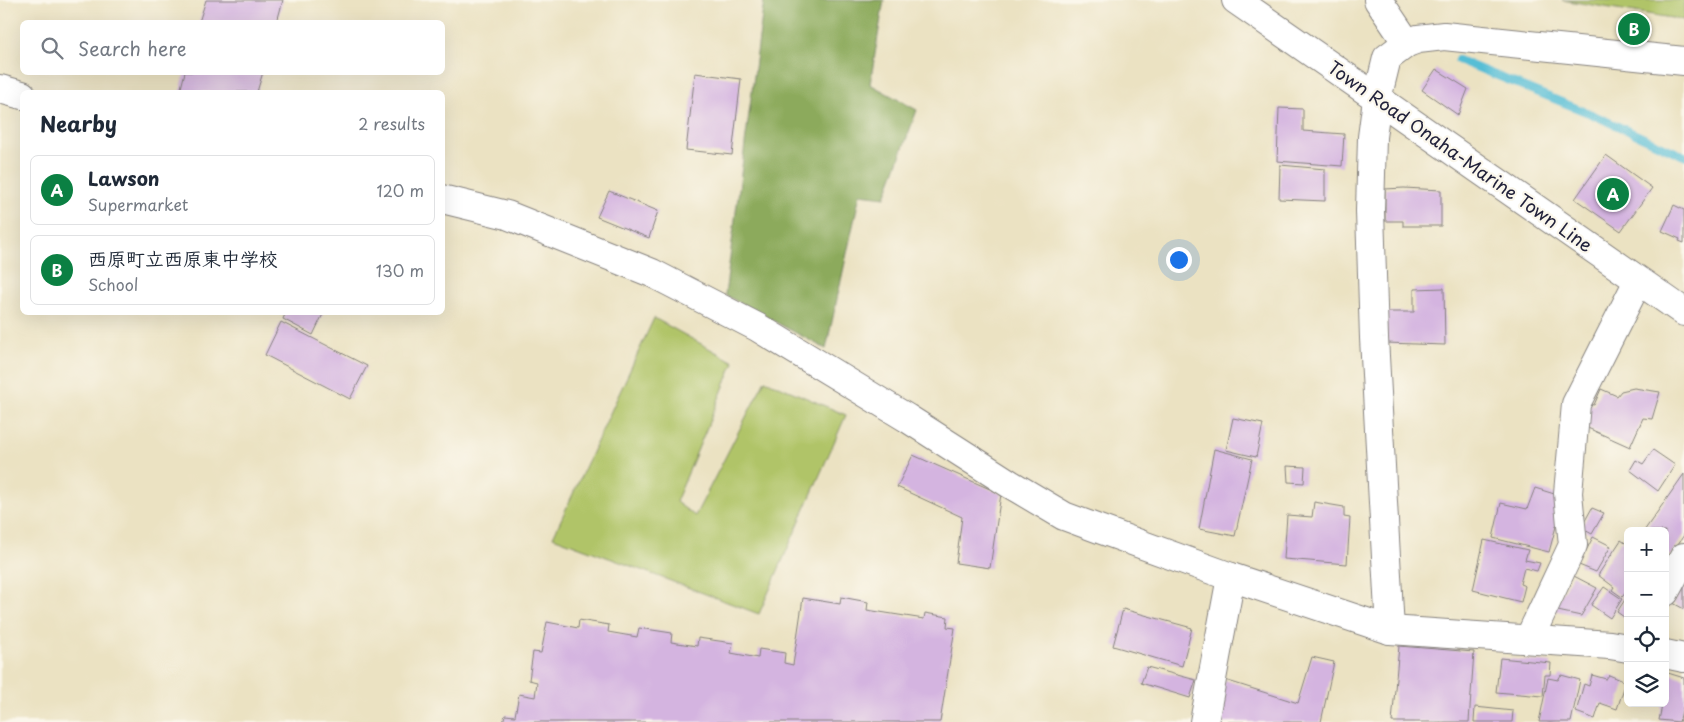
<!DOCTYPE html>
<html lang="en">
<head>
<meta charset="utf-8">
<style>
	body { margin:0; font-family:"Playpen Sans","Klee One",sans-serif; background:#f2f2f3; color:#1f2937 }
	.controls { position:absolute; right:15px; bottom:15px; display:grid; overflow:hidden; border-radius:8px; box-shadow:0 5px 20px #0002 }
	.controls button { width:45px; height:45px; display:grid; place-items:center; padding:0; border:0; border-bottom:1px solid #e0e1e3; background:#fff; color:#1f2937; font:25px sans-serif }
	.you { position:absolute; left:1178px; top:259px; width:18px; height:18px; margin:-12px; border:4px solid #fff; border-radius:50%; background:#1a73e8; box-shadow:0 0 0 8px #1a73e833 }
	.badge { display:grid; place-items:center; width:32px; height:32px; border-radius:50%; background:#0b8043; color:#fff; font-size:16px; font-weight:700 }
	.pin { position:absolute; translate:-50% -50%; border:2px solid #fff; box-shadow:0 1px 5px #0006 }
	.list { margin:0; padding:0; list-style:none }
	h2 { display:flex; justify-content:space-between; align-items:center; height:65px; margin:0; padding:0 20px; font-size:21px }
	h2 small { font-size:16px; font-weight:400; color:#747a83 }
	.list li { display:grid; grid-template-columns:32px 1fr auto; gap:15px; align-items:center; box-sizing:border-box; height:70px; margin:0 10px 10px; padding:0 10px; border:1px solid #e0e1e3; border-radius:8px }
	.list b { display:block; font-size:19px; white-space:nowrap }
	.list p { margin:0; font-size:16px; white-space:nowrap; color:#747a83 }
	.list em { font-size:16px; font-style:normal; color:#747a83 }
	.icon { flex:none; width:28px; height:28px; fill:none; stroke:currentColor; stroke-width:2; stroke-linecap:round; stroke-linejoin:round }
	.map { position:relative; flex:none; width:1684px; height:722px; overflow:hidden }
	.search { position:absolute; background:#fff; box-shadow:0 5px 20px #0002; left:20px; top:20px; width:425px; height:55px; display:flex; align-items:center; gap:12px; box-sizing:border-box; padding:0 18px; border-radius:8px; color:#747a83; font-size:19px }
	.panel { position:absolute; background:#fff; box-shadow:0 5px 20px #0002; left:20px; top:90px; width:425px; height:225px; border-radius:8px }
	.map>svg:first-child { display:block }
	.green { fill:#b0c468; stroke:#697352 }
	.forest { fill:#8caa5c; stroke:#57664c }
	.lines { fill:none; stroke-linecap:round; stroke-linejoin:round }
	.stream { stroke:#57bed5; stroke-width:8 }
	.building { fill:#d4b4e0 }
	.minor-casing { stroke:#86827e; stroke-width:30 }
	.minor { stroke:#fff; stroke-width:28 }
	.labels { text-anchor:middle; stroke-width:4.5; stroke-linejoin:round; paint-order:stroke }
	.street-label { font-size:18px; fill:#22223b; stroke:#fbf7ec }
</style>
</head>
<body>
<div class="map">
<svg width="1684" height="722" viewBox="0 0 1684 722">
	<rect width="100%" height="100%" fill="#fbf7ec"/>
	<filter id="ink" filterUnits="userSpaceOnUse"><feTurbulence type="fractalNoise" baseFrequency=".02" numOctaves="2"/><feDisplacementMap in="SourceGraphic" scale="10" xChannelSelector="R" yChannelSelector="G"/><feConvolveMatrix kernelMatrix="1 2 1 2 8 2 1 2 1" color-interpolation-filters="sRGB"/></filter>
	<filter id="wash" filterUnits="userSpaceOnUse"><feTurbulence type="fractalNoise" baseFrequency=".0096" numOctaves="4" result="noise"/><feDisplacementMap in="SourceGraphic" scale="20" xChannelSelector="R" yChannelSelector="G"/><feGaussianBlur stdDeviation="1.12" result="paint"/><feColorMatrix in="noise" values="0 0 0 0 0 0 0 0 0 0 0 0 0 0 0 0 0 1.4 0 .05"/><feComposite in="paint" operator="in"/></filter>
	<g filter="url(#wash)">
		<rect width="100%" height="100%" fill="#ebe2c2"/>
		<!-- green -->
		<g class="green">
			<path d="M1562,0H1684V20Z"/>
			<path d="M654,318L734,362L676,502L695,516L765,380L846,415L759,614L553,537Z"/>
		</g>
		<!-- forest -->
		<path class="forest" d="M764,0H884L870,84L917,110L885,197L860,194L826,349L725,295Z"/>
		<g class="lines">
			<!-- stream -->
			<path class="stream" d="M1458,60L1591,114L1684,156"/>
		</g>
		<g id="blocks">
			<!-- building -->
			<g class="building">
				<path d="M206,0H283L277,22H199Z"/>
				<path d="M1436,69L1468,89L1458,115L1422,90Z"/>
				<path d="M185,72H263L257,92H180Z"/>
				<path d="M695,73L741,79L732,155L686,150Z"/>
				<path d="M1279,108L1303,109V131L1344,134L1342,166L1277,161Z"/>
				<path d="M1606,155L1652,188L1621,231L1575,199Z"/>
				<path d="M1280,165L1325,169V201L1279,199Z"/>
				<path d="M1404,188L1441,190V226H1403V221H1385V189Z"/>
				<path d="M609,191L658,211L649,238L597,217Z"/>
				<path d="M1674,205L1684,210V243L1679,241L1680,239L1662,231Z"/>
				<path d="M1444,288L1445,345L1386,343L1387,312H1414V289Z"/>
				<path d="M286,312H324L313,335L283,319Z"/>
				<path d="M281,322L367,366L350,399L265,355Z"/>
				<path d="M1634,388L1660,392L1652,419L1643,418L1630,447L1581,425L1590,404L1594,405L1601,389L1617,396L1621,391Z"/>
				<path d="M1233,418L1263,424L1256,457L1226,450Z"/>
				<path d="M1214,449L1252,459L1235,536L1199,529Z"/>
				<path d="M1653,450L1675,465L1658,491L1630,470L1636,460L1643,464Z"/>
				<path d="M913,455L1001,494L990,568L956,563L962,517L897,487Z"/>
				<path d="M1287,466L1305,467L1304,483L1288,482Z"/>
				<path d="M1684,474V535L1670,556L1665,553V531H1644Z"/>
				<path d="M1535,488L1564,497L1549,552L1493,538L1501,503L1527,509Z"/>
				<path d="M1314,502L1344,507V517L1350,518L1347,564L1284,559L1287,515L1312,517Z"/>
				<path d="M1592,508L1604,513L1592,534L1581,528Z"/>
				<path d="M1593,537L1611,546L1596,572L1579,565Z"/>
				<path d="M1484,540L1528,550L1525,560L1540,563L1537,571L1524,568L1520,584L1525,586L1521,602L1473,590Z"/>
				<path d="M1621,540L1628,545V590L1622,597L1612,590L1614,587L1598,575Z"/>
				<path d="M1572,575L1597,588L1581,616L1553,610Z"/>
				<path d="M1684,583V609L1673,603Z"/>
				<path d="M1604,587L1622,599L1610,618L1591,605Z"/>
				<path d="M1628,595V620L1617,612Z"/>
				<path d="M841,597L868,602L867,610L924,619L925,613L948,617L947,627L955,628L940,722H503L505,715L515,716L519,694L535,697L537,682L529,680L533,652L541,653L547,622L578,628L579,620L609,625L608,632L637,637L639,628L672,633L671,642L697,646L698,638L733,643L731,653L758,658L759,649L785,653L784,663L793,665L803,598L840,604Z"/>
				<path d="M1123,609L1192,628L1182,666L1113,646Z"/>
				<path d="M1399,646L1474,652L1469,722H1392Z"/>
				<path d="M1312,657L1334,662L1321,722H1213L1225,680L1298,703Z"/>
				<path d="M1500,658L1551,663L1550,675H1545L1543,696L1496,692Z"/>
				<path d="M1147,667L1196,680L1190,698L1141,683Z"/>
				<path d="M1668,673L1684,678V704L1679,722L1659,720L1662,706L1654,704L1665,703V677Z"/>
				<path d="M1561,675L1580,680L1571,722H1539L1548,678L1558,680Z"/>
				<path d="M1592,675L1606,679L1609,675L1626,682L1617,709L1600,703L1595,719L1576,712L1584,684L1589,686Z"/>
				<path d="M1475,707L1513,711L1512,722H1474Z"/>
			</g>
		</g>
	</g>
	<g filter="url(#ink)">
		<use href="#blocks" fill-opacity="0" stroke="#86827e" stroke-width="1"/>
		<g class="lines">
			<!-- minor casing -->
			<g class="minor-casing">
				<g id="minor">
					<path d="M1236,0L1684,312"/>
					<path d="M1378,0L1407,43"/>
					<path d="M0,89L22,95"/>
					<path d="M442,199L507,215L652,273L757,327L907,418L1010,484L1064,516L1099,529L1231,577L1390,630L1610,645L1628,648"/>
					<path d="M1665,592L1684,557"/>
					<path d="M1390,630L1374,338L1370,211L1372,137L1377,99L1387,58L1407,43L1418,39L1444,36L1684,61"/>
					<path d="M1529,639L1573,545L1568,493L1576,404L1638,281"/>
					<path d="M1665,654L1684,658"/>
					<path d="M1204,722L1231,577"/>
				</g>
			</g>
			<!-- minor -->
			<use href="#minor" class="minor"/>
		</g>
	</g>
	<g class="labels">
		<!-- street labels -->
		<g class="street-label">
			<text transform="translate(1460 157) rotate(35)" y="6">Town Road Onaha-Marine Town Line</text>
		</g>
	</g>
</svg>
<div class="controls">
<button>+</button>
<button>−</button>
<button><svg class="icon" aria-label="locate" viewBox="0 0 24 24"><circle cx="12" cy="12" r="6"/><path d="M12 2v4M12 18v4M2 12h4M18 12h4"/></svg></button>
<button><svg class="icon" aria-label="layers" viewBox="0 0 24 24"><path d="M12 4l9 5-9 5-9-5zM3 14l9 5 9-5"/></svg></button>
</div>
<div class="you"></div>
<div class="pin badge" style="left:1613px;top:194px">A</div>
<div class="pin badge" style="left:1634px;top:29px">B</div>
<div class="search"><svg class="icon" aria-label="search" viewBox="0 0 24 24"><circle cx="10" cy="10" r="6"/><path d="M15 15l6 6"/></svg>Search here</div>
<section class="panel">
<h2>Nearby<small>2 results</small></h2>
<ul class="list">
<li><span class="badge">A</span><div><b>Lawson</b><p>Supermarket</p></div><em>120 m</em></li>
<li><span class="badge">B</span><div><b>西原町立西原東中学校</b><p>School</p></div><em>130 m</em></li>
</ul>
</section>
</div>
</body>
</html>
